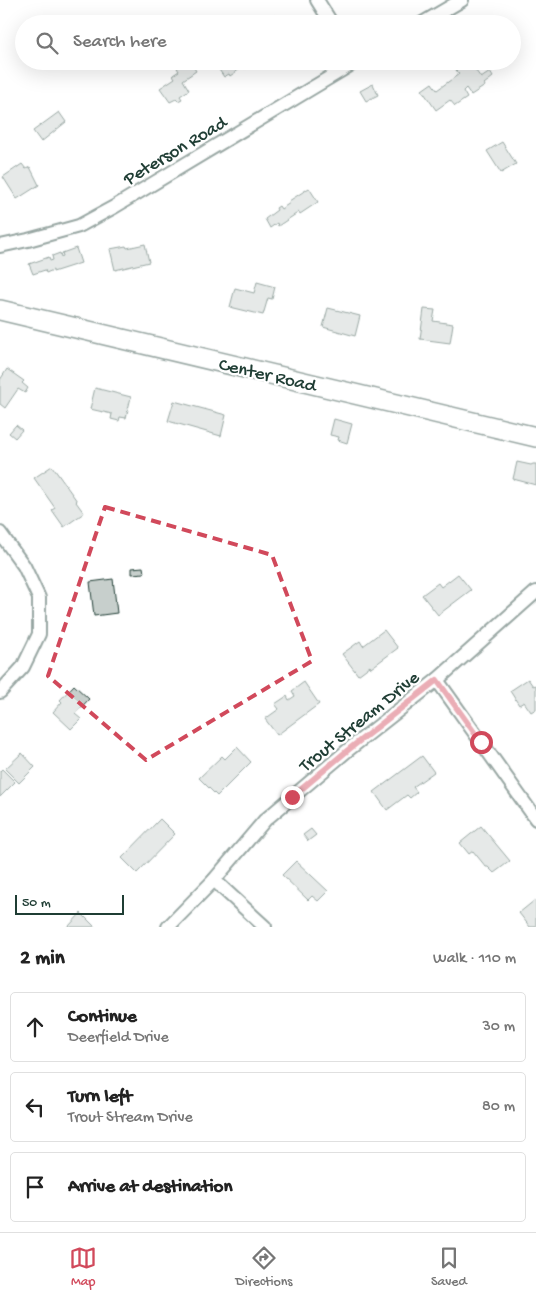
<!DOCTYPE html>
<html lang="en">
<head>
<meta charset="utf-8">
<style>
	body { margin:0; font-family:"Gochi Hand",sans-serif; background:#f6f6f6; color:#222 }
	.scale { position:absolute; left:15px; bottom:12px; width:109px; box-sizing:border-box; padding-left:5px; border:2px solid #1f3d34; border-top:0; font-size:14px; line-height:18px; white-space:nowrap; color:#1f3d34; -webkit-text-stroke:4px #fff; paint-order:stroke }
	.stop { position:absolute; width:15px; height:15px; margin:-11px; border:4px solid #d1495b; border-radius:50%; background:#fff }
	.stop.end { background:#d1495b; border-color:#fff; box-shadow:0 1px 5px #0008 }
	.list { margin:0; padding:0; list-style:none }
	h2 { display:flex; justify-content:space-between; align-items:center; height:65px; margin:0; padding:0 20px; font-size:21px }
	h2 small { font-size:16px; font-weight:400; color:#767676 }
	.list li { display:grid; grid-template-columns:32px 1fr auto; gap:15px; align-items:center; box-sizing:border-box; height:70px; margin:0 10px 10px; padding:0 10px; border:1px solid #e0e0e0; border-radius:5px }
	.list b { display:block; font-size:19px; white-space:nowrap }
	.list p { margin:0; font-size:16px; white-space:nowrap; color:#767676 }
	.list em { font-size:16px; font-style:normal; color:#767676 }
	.icon { flex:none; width:28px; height:28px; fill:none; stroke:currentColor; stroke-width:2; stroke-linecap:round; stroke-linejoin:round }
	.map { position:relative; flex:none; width:536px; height:927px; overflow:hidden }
	.search { position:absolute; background:#fff; box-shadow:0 5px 20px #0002; left:15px; right:15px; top:15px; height:55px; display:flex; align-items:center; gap:12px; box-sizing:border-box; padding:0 18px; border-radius:28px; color:#767676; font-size:19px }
	.sheet { height:305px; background:#fff }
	nav { display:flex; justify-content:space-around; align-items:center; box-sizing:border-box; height:70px; border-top:1px solid #e0e0e0; background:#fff; font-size:14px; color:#767676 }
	nav a { display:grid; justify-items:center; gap:2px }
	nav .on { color:#d1495b }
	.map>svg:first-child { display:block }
	.building { fill:#c7cfcc; stroke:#1f3d34 }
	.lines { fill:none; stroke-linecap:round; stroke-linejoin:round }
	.street-casing { stroke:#1f3d34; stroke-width:16 }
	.secondary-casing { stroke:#1f3d34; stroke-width:22 }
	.street { stroke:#fff; stroke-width:12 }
	.secondary { stroke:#fff; stroke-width:19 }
	.route { stroke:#d1495b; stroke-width:6 }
	.marked { fill:none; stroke:#d1495b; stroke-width:4; stroke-dasharray:10 6; stroke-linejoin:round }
	.labels { text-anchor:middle; stroke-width:4.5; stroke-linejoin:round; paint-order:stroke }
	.street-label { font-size:19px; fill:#1f3d34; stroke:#fff }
</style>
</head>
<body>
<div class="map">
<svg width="536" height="927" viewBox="0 0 536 927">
	<rect width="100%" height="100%" fill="#fff"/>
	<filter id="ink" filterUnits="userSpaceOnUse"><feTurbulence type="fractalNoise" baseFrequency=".02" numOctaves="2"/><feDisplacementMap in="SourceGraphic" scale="10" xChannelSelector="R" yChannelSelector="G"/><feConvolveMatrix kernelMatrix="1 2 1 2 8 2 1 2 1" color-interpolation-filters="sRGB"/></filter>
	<g filter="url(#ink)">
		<!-- building -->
		<g class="building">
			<path d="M262,15L291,16V24H262Z"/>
			<path d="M188,61H190L196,71L183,80L189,90L180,96L182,99L178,101L176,99L170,102L160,88L175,78L173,75L179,71L177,68Z"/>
			<path d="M213,61H254V63L245,69L243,67L230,76L229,74L224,77Z"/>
			<path d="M462,61H469L481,78L490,72L493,77L484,84L485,86L471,95L466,88L463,91L467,98L455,106L450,100L436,110L422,90L432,83L437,90L459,74L454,67Z"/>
			<path d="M373,84L378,95L366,101L360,91Z"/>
			<path d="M59,112L66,122L41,142L33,131Z"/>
			<path d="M502,142L516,164L501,173L487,151Z"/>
			<path d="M22,164L26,169L30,167L39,185L17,199L3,177Z"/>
			<path d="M309,188L318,202L300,214L299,212L278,226L277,223L270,228L265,219L277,210L276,208L279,206L281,209L290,203L289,201Z"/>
			<path d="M145,244L149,262L115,270L110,249L126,246L127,248Z"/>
			<path d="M76,248L81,263L53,272V270L46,273L45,270L33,274L29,264L49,257L50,261L53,260L52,256L60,253L61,257L63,256L62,253Z"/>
			<path d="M257,282L275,287L272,299L268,298L263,315L230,307L235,288L254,293Z"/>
			<path d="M328,308L360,316L355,336L323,327Z"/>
			<path d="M424,309L435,310L433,321L453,324L450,343L420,339Z"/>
			<path d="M7,369L24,381L22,383L28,388L25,393L18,389L5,408L0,404V380Z"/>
			<path d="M95,388L131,397L126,418L120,417L119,421L111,419L112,414L90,409Z"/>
			<path d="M174,401L226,415L221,436L168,421Z"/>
			<path d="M334,419L352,424L347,443L338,440L339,437L330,435Z"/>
			<path d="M16,425L22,430L15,438L9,433Z"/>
			<path d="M517,462L531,465L533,464H536V485L513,479Z"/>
			<path d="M52,466L77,501L76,502L84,513L64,527L52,510L55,508L34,478Z"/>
			<path d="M143,567L144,573L132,574V568Z"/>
			<path d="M458,574L471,590L438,615L422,595L438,583L441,587Z"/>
			<path d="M113,579L117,613L94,616L90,582Z"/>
			<path d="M384,630L398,648L371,668L370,666L358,675L342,654L360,641L363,646Z"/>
			<path d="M528,679L533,686L535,685L536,686V709L531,712L524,702L519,705L510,691Z"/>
			<path d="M304,682L319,704L277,735L265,719L279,709L275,704L287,696L289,700L295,696L292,691Z"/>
			<path d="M74,685L89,699L75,714L81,719L71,729L53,712L62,702L60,700Z"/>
			<path d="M237,747L251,762L217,796L199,778L222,756L225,759Z"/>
			<path d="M22,753L35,767L19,783L5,769Z"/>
			<path d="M422,756L434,772L413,787L417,792L410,798L407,795L387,810L374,792Z"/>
			<path d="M2,769L15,782L0,797V771Z"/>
			<path d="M160,819L175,834L137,873L122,858Z"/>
			<path d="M481,826L510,861L494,873L488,867H486L473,851L469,854L460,843Z"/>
			<path d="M311,829L316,835L308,841L303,835Z"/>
			<path d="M296,861L328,891L318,901L312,896L308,900L282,875Z"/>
			<path d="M535,900L536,902V927H530L519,913Z"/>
			<path d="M81,913L95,927H68Z"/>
		</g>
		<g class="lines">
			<!-- street casing -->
			<g class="street-casing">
				<g id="street">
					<path d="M317,0L332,24"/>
					<path d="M421,24L462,0"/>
					<path d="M0,246L28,240L79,226L114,207L357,61"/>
					<path d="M0,533L24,566L39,598V634L23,667L0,692"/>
					<path d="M437,680L536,819"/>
					<path d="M214,880L265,927"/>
					<path d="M168,927L214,880L265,820L348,750L437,680L536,592"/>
				</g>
			</g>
			<!-- secondary casing -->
			<g class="secondary-casing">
				<path id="secondary" d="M0,310L536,437"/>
			</g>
			<!-- street -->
			<use href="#street" class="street"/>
			<!-- secondary -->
			<use href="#secondary" class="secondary"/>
		</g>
	</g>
	<g class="lines" filter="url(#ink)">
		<!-- route -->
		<path class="route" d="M292,797L348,750L437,680L481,742"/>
	</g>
	<!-- marked area -->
	<path d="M0 0H536V927H0ZM105,507L272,555L312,661L146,760L48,676Z" fill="#fff" fill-opacity=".55" fill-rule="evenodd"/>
	<path class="marked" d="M105,507L272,555L312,661L146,760L48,676Z"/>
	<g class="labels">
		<!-- street labels -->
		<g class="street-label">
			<text transform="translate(174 149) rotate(-31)" y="7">Peterson Road</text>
			<text transform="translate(268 373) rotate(13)" y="7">Center Road</text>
			<text transform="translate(358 720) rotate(-39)" y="7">Trout Stream Drive</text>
		</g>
	</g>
</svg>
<div class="scale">50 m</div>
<div class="stop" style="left:481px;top:742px"></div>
<div class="stop end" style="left:292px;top:797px"></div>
<div class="search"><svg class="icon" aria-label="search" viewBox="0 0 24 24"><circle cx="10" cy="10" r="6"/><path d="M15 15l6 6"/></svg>Search here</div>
</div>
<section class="sheet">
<h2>2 min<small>Walk · 110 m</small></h2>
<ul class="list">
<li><svg class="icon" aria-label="ahead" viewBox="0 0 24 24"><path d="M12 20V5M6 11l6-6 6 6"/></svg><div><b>Continue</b><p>Deerfield Drive</p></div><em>30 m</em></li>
<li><svg class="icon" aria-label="left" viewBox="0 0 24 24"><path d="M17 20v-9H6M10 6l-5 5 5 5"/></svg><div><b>Turn left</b><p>Trout Stream Drive</p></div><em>80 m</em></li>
<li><svg class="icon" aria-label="arrive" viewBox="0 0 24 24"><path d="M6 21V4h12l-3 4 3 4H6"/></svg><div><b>Arrive at destination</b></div></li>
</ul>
</section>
<nav>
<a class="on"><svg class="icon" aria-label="map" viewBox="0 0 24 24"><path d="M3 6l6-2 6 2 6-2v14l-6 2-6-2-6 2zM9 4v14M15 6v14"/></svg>Map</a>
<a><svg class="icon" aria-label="directions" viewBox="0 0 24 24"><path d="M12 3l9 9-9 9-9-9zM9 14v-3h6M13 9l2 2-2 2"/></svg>Directions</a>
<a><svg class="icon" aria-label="saved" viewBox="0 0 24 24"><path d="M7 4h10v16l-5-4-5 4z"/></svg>Saved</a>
</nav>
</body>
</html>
